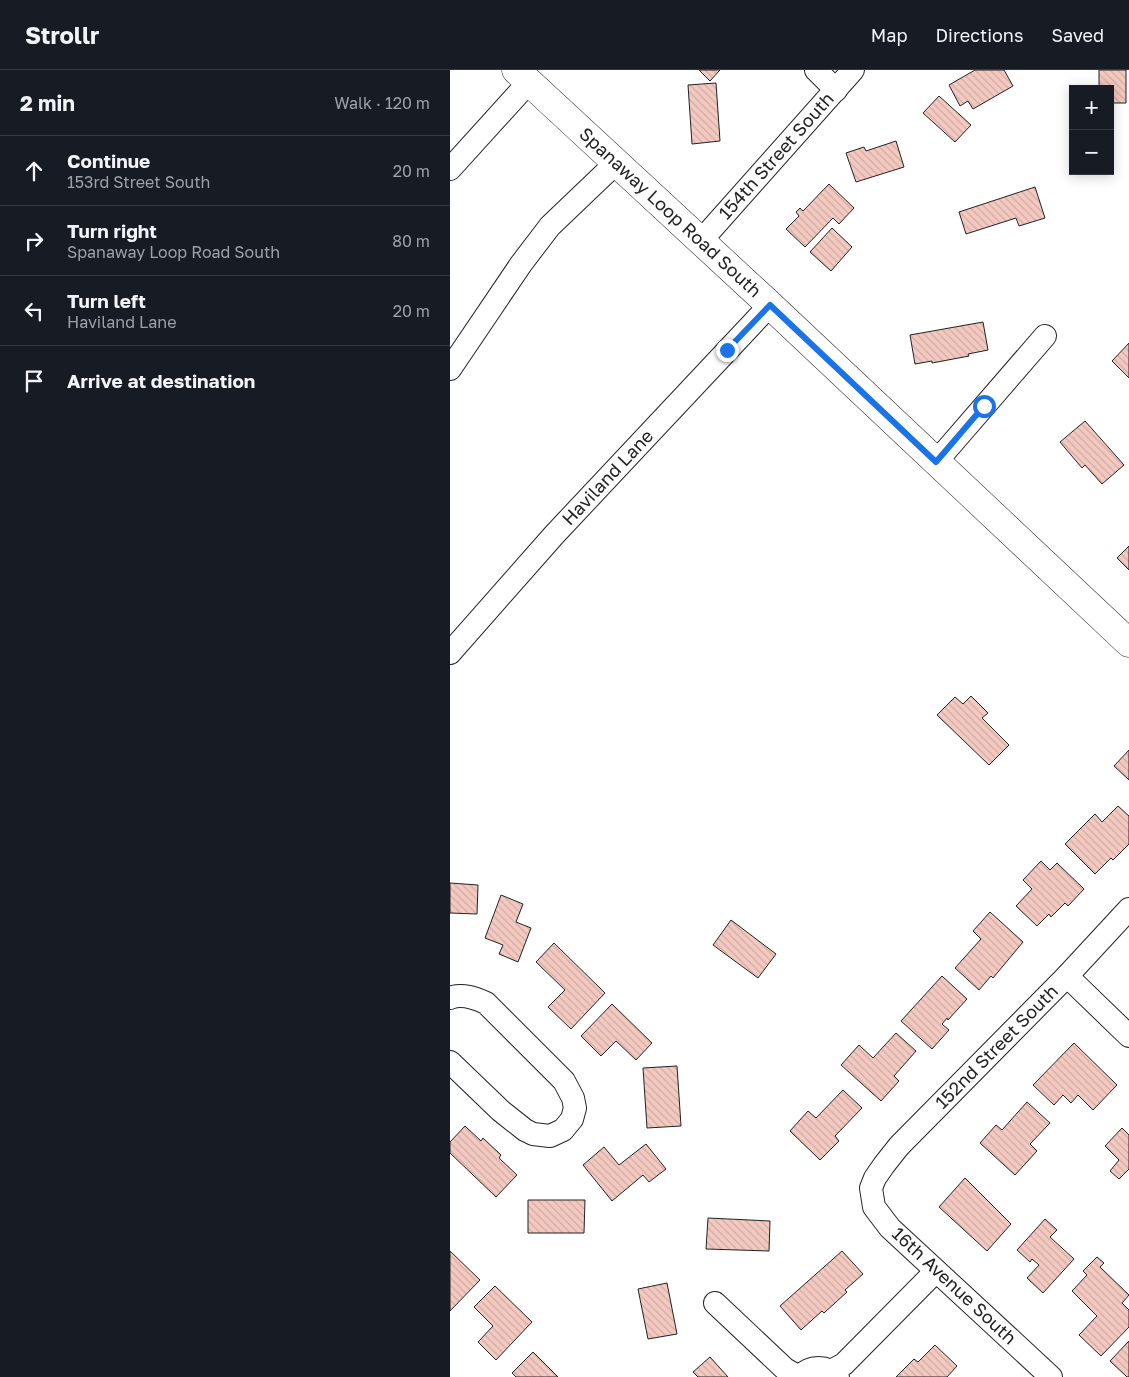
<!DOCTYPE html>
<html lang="en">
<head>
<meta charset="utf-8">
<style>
	body { margin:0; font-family:"Golos Text",sans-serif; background:#242831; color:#f1f3f6 }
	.controls { position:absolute; right:15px; top:15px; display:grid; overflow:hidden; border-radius:0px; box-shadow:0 2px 12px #0003 }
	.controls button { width:45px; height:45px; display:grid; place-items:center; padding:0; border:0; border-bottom:1px solid #363941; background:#171b24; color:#f1f3f6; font:25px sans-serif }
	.stop { position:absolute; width:15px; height:15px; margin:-11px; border:4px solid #1a73e8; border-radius:50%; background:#fff }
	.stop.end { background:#1a73e8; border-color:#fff; box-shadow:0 1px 5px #0008 }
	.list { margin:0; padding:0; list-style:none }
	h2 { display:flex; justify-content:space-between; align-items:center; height:65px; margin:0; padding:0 20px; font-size:21px }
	h2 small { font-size:16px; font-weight:400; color:#9ea1a6 }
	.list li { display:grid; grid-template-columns:32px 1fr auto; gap:15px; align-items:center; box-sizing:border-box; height:70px; padding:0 20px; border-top:1px solid #363941 }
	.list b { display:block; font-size:19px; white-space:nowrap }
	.list p { margin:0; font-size:16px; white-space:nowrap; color:#9ea1a6 }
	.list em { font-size:16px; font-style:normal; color:#9ea1a6 }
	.icon { flex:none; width:28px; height:28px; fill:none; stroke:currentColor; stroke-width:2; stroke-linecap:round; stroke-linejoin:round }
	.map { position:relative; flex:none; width:679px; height:1307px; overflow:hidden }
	header { display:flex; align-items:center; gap:30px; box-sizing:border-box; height:70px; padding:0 25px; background:#171b24; border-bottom:1px solid #363941 }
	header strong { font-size:24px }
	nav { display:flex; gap:28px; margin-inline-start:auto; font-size:18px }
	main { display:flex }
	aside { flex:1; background:#171b24 }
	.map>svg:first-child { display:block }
	.building { fill:url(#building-back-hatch); stroke:#222 }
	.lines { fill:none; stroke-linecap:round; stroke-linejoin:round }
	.minor-casing { stroke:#222; stroke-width:24 }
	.major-casing { stroke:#222; stroke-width:29 }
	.minor { stroke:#fff; stroke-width:22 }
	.major { stroke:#fff; stroke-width:28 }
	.route { stroke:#1a73e8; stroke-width:6 }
	.labels { text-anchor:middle; stroke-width:4; stroke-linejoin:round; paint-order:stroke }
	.street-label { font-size:18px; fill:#222; stroke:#fff }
</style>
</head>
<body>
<header>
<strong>Strollr</strong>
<nav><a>Map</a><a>Directions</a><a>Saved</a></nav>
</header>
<main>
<aside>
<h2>2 min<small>Walk · 120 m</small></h2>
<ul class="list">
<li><svg class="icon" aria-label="ahead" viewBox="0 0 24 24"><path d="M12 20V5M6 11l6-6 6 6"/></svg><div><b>Continue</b><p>153rd Street South</p></div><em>20 m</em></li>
<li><svg class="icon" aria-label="right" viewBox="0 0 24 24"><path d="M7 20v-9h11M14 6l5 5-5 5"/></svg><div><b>Turn right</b><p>Spanaway Loop Road South</p></div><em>80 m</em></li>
<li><svg class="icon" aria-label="left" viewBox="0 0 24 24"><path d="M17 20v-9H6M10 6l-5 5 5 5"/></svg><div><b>Turn left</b><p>Haviland Lane</p></div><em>20 m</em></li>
<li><svg class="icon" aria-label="arrive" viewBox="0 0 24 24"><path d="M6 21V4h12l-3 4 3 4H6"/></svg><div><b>Arrive at destination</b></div></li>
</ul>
</aside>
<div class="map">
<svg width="679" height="1307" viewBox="0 0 679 1307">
	<defs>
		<pattern id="building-back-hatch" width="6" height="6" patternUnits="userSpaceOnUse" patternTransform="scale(1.25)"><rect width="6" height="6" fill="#f3c9c0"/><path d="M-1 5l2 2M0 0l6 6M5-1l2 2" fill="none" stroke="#d0aca5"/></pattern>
	</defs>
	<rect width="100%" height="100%" fill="#fff"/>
	<!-- building -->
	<g class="building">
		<path d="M249,0H270L260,11Z"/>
		<path d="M525,0H554L563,16L523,39L518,31L510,36L499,15Z"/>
		<path d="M649,0H676V33H660V19H649Z"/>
		<path d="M266,13L270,71L242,74L238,15Z"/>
		<path d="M489,26L521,55L505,72L473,43Z"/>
		<path d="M446,71L454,97L406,112L396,83L414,77L416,81Z"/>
		<path d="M379,114L404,138L389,154L383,148L355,177L336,159L349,146L346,142L350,138L353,141Z"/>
		<path d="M585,117L595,148L569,156L566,148L516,164L509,142Z"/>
		<path d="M382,158L402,177L381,201L360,182Z"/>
		<path d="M533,252L538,280L518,284L519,286L482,293V291L465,294L460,265Z"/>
		<path d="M679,273V308L662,291Z"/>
		<path d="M635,351L674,395L652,414L635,395L632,398L610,372Z"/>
		<path d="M679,476V500L667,488Z"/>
		<path d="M521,626L538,643L532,648L559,675L539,695L487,645L505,627L513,634Z"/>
		<path d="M679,680V710L664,696Z"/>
		<path d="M668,736L679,746V774L663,790L661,788L645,804L615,774L645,744L652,752Z"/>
		<path d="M591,791L600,800L607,793L634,819L618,836L615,833L601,847L599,844L587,856L566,836L582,819L573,810Z"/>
		<path d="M0,813L28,815L27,844L0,843Z"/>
		<path d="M51,825L73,834L66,852L81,858L68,892L49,884L53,875L35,868Z"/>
		<path d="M540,842L573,872L543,908L541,906L529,920L505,898L531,869L523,861Z"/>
		<path d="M281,850L326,884L308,908L263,875Z"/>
		<path d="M104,873L155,923L121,959L98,937L115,920L86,892Z"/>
		<path d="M492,906L517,929L498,950L497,948L492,954L499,960L482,979L451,951Z"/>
		<path d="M162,934L202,973L186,990L166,971L151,986L131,966Z"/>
		<path d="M446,963L466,981L444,1006L449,1011L431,1031L391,995L409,975L423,988Z"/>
		<path d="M624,973L667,1015L643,1040L628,1025L621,1033L613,1025L604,1035L583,1015Z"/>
		<path d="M227,996L231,1056L197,1058L193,998Z"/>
		<path d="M393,1020L412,1038L385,1066L389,1071L370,1090L340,1061L358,1041L366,1048Z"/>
		<path d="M577,1032L600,1053L580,1074L587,1081L565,1105L530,1073L546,1055L552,1060Z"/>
		<path d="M15,1056L31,1071L33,1068L51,1085L49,1088L67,1105L46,1127L0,1083V1072Z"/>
		<path d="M672,1058L679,1065V1099L669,1109L660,1101L669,1090L655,1076Z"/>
		<path d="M196,1074L216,1099L199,1112L193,1105L162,1131L133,1095L154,1077L169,1095Z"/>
		<path d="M515,1108L561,1154L537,1181L489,1137Z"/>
		<path d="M78,1130H135L134,1163H78Z"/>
		<path d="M258,1148L320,1151L319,1181L256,1179Z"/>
		<path d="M595,1149L607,1160L600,1167L624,1189L593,1223L577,1208L589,1195L582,1189L580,1192L567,1180Z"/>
		<path d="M0,1181L30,1210L0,1241Z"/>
		<path d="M392,1181L413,1204L395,1220L397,1222L374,1243L372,1241L351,1260L330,1236Z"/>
		<path d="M647,1187L654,1193L650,1197L679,1225L672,1233L679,1240V1257L651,1286L629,1265L647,1246L622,1221L637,1205L633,1201Z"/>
		<path d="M217,1213L227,1264L198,1269L188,1219Z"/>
		<path d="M45,1216L82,1252L46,1290L28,1272L43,1256L24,1237Z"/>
		<path d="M679,1271V1307H677L660,1291Z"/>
		<path d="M485,1275L507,1296L497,1307H446L464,1289L468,1292Z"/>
		<path d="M83,1282L108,1307H66L62,1303Z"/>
		<path d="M260,1287L278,1307H248L243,1302Z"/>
	</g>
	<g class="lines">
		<!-- minor casing -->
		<g class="minor-casing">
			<g id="minor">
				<path d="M366,0L386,20"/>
				<path d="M0,99L79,12"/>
				<path id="s1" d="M250,172L403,0"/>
				<path d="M0,299L71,194L100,156L166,93"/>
				<path d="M486,392L595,266"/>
				<path id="s2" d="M0,583L104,465L320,235"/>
				<path d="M617,906L679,966"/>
				<path d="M0,928C12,923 25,928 36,933L114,1011L123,1028L125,1038L122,1049L113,1060L100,1066L83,1064L75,1060L51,1041L0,992"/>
				<path d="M265,1233L335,1299L349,1307C360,1295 377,1295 388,1307"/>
				<path d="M381,1301L394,1294L486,1201"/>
				<path id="s3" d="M601,1307L440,1158L424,1137L421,1118L425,1108L434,1095L449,1076L617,906L679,839"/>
			</g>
		</g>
		<!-- major casing -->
		<g class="major-casing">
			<g id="major">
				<path id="s4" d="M66,0L320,235L679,573"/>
			</g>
		</g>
		<!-- minor -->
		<use href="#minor" class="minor"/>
		<!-- major -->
		<use href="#major" class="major"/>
	</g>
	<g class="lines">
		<!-- route -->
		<path class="route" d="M277,280L320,235L486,392L534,336"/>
	</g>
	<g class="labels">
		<!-- street labels -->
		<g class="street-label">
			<text dy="6" stroke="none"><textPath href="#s1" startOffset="115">154th Street South</textPath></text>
			<text dy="6" stroke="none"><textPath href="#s4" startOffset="210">Spanaway Loop Road South</textPath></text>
			<text dy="6" stroke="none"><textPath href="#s2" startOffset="236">Haviland Lane</textPath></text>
			<text dy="6" stroke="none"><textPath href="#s3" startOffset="455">152nd Street South</textPath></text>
			<text transform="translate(504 1216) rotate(43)" y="6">16th Avenue South</text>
		</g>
	</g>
</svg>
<div class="controls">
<button>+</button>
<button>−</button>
</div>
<div class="stop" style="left:534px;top:336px"></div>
<div class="stop end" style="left:277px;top:280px"></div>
</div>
</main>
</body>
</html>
